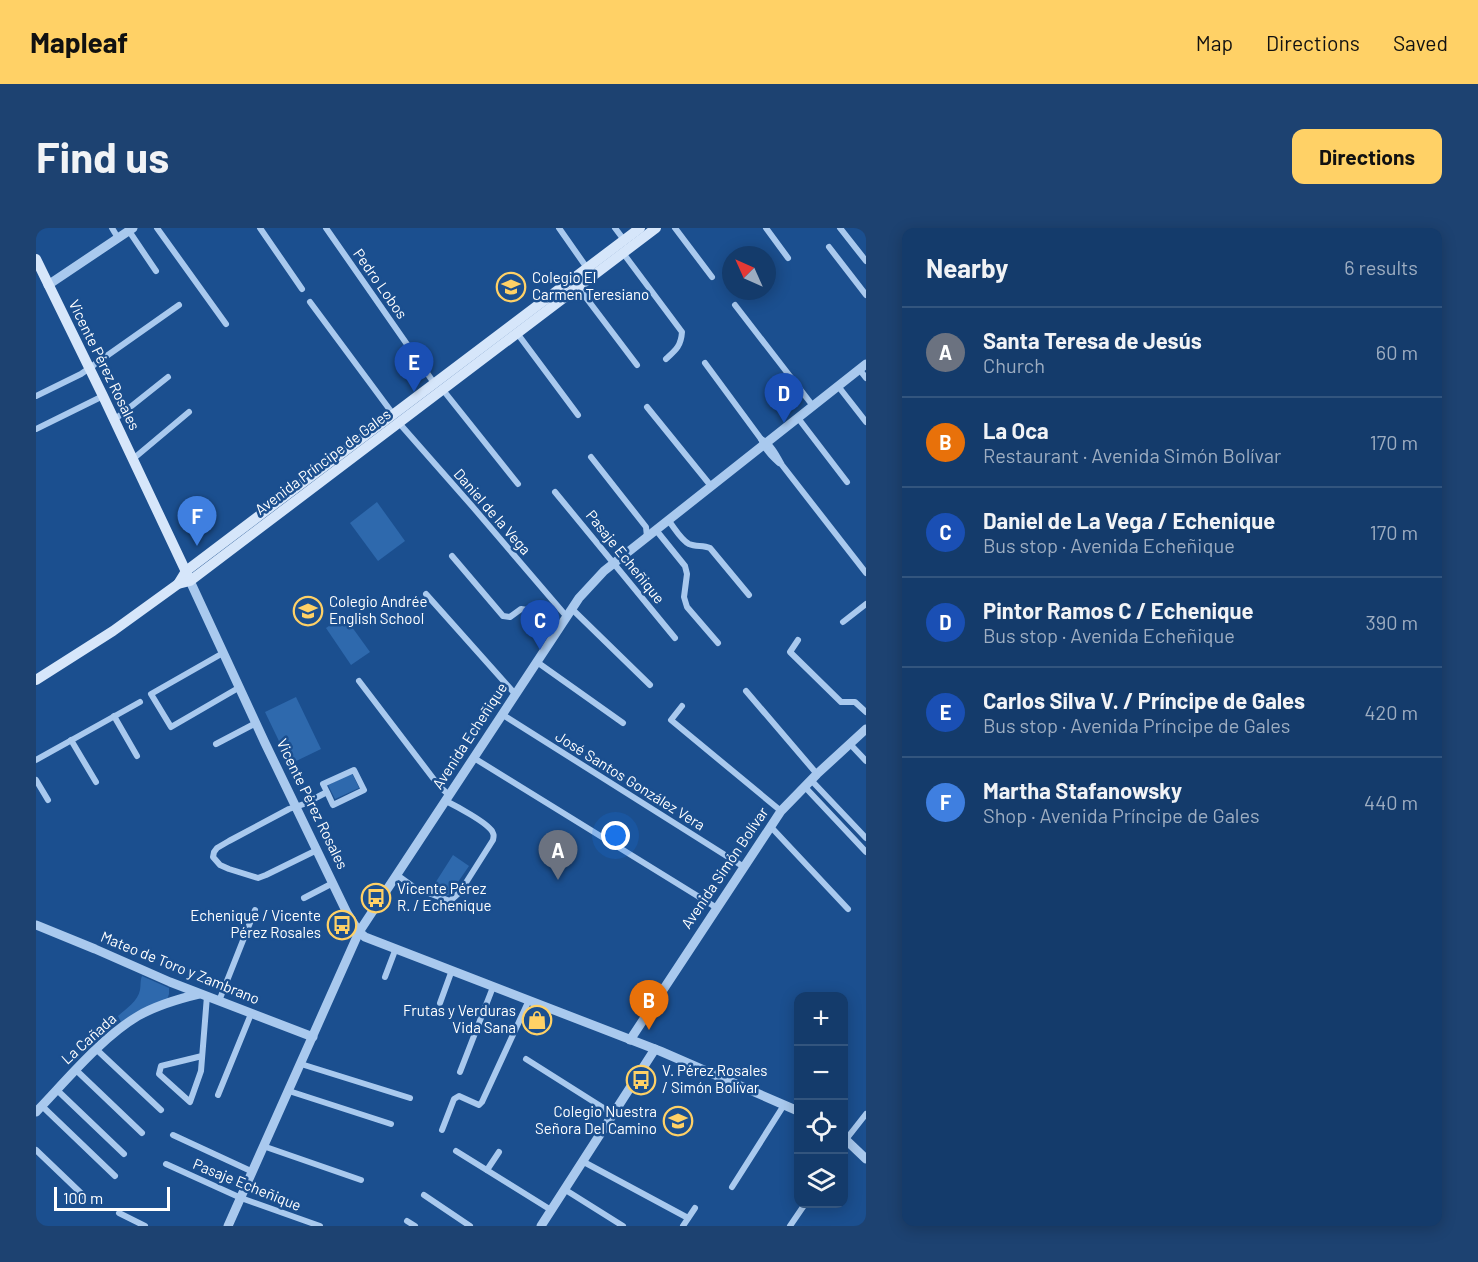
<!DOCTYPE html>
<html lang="en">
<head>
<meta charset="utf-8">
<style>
	body { margin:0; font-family:Barlow,sans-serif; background:#1d4271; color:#f1f3f6 }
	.controls { position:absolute; right:18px; bottom:18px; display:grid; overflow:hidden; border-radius:12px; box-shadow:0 3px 15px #0003 }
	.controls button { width:54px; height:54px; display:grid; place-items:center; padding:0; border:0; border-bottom:2px solid #33557e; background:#143b6b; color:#f1f3f6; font:30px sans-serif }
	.compass { position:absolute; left:686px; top:18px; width:54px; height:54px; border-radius:50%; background:#143b6b; box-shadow:0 3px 15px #0003; rotate:315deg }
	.scale { position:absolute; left:18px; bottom:15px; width:116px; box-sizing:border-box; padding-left:6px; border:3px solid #fff; border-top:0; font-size:16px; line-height:21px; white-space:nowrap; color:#fff; -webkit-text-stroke:4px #1b4f8f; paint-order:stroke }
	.you { position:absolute; left:580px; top:608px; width:21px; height:21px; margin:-15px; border:4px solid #fff; border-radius:50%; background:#1a73e8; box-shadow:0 0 0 9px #1a73e833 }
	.badge { display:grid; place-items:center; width:39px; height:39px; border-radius:50%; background:#ffd166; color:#fff; font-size:20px; font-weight:700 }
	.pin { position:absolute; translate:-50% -50px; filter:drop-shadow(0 2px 3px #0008) }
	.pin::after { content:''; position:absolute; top:32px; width:21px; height:18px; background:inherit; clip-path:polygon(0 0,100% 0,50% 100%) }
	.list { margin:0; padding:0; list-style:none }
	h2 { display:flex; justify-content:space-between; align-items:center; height:78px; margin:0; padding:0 24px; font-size:26px }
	h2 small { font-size:20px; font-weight:400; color:#9dadc1 }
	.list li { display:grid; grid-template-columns:39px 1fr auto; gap:18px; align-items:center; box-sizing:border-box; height:90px; padding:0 24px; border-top:2px solid #33557e }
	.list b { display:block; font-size:22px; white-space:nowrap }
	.list p { margin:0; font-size:20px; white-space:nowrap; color:#9dadc1 }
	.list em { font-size:20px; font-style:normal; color:#9dadc1 }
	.icon { flex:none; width:33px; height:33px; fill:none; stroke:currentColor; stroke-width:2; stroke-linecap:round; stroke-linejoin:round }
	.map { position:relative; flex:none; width:830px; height:998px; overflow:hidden; border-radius:12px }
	header { display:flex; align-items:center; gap:36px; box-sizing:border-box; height:84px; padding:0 30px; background:#ffd166; color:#111 }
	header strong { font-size:28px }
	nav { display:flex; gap:33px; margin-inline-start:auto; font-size:21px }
	.intro { display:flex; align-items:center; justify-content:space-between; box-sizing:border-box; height:144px; padding:0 36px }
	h1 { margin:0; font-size:42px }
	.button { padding:15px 27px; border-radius:12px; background:#ffd166; color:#111; font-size:21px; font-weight:700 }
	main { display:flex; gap:36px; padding:0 36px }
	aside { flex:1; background:#143b6b; border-radius:12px; box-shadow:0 3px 15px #0003 }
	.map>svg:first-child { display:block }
	.green { fill:#2e69ad }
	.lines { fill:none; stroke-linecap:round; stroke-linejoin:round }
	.minor { stroke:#a9c9ee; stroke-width:6 }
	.tertiary { stroke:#a9c9ee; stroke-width:9 }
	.secondary { stroke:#d6e6fa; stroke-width:10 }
	.labels { text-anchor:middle; stroke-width:5; stroke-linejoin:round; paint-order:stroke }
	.poi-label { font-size:15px; fill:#fff; stroke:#1b4f8f; text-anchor:start }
	.street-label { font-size:15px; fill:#fff; stroke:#1b4f8f }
</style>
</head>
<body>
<header>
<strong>Mapleaf</strong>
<nav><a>Map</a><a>Directions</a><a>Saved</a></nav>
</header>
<div class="intro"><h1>Find us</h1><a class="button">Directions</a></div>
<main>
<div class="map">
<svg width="830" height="998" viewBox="0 0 830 998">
	<rect width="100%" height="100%" fill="#1b4f8f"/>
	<!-- green -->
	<g class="green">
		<path d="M341,274L369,313L342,333L314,295Z"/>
		<path d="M308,388L334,424L315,437L290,400Z"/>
		<path d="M260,469L285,521L254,536L229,484Z"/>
		<path d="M316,545L323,560L299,571L292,557Z"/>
		<path d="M417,627L433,638L413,667L409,668L396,660Z"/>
		<path d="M106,748L133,760V766L131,772L108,780L85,794L82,788C90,781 102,773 104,762C105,757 104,753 106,748Z"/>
	</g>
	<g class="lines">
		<!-- minor -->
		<g class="minor">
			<path d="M76,0L82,10"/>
			<path d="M121,0L190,96"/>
			<path d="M224,0L266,61"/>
			<path d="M290,0L398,155"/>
			<path d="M523,0L551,40"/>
			<path d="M579,0L588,12"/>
			<path d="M639,0L676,49"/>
			<path d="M730,0L752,30"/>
			<path d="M804,0L830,33"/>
			<path d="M93,3L120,43"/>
			<path d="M793,19L830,67"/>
			<path d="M587,25L646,104C645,118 640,122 630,131"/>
			<path d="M542,59L601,137"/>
			<path d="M274,74L357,186"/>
			<path d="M699,77L777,178"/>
			<path d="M481,105L542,187"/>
			<path d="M669,135L725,211C728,221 735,228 743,235"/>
			<path d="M823,141L830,150"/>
			<path d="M802,158L830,194"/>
			<path d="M407,162L482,256"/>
			<path d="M0,168L45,146L143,77"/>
			<path d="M611,179L675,258"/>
			<path d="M762,190L811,254"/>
			<path d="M78,192L132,149"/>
			<path d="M363,195L436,278L531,389"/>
			<path d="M0,201L67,168"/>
			<path d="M725,211C735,216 740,226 746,237L830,345"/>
			<path d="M555,229L610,299L611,309"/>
			<path d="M97,231L153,184"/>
			<path d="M519,264L639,410"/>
			<path d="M632,292C638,299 645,312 653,316C660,319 667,317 674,320L713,367"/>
			<path d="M620,302L649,338L651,346L648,369L651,379L682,415"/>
			<path d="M416,328L467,388L474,389L485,381L491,382L518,408"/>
			<path d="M390,366L480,467"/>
			<path d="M536,381L614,457"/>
			<path d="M807,394L830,376"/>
			<path d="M762,412L754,424L805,474H819L830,484"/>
			<path d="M187,425L115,466L135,499L204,459"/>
			<path d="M501,434L587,495"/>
			<path d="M323,453L403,558L413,567"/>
			<path d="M710,463L781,546"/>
			<path d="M646,478L635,492L745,583"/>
			<path d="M467,487L708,639"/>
			<path d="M78,488L101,528"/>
			<path d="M35,512L60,554"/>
			<path d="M180,516L220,495"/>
			<path d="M814,516L830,533"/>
			<path d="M438,530L681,680"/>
			<path d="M0,532L104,474"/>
			<path d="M0,552L12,572"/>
			<path d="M775,552L830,610"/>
			<path d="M768,558L830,624"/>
			<path d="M735,599L812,681"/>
			<path d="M281,622L230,647L222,650L193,641L184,637L177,629L178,624L181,620L193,613L253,581L268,576L291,564L287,556L318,542L328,562L297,577L291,564"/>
			<path d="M361,647L379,660L414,673L424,664L457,612C458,607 458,607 456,603C450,594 420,578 410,573"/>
			<path d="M268,670L297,655"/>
			<path d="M349,749L360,720"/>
			<path d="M183,773L219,682"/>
			<path d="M404,775L416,742"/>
			<path d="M60,821L125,882"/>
			<path d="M166,828L125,838L123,846L154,874L165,843L171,768"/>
			<path d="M490,831L577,886"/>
			<path d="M265,836L374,870"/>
			<path d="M40,842L106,905"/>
			<path d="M424,844L457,759"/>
			<path d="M21,862L88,926"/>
			<path d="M253,863L355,896"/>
			<path d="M182,867L215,786"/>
			<path d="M6,878L79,948"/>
			<path d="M406,902L418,871L423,868L443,877L446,874L493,772"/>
			<path d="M137,907L217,944"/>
			<path d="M808,914L830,886"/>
			<path d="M227,918L325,952"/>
			<path d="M0,922L48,968"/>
			<path d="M420,923L515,982"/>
			<path d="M546,933L652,990"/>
			<path d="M130,936L205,970L284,998"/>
			<path d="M451,942L463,924"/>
			<path d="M696,959L748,877"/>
			<path d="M528,961L587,998"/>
			<path d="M388,967L434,998"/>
			<path d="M83,985L109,998"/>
			<path d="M371,993L379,998"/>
			<path d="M647,998L659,980"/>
			<path d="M754,998L769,976"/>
		</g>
		<!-- tertiary -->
		<g class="tertiary">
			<path d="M12,57L97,0"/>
			<path d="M154,353L229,515L311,685L323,704L329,709L624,823L762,883"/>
			<path d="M0,697L59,721L134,754L277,809"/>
			<path d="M594,812L745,583L781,546L830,501"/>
			<path d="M0,884C30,853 65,810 102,788C121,777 142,771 163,766"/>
			<path d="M808,910L830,931"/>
			<path d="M192,998L323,704L543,370L568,343L830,136"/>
			<path d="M505,998L619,821"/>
		</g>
		<!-- secondary -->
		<g class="secondary">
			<path d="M0,31L67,168L152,348"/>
			<path d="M142,356L150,343L604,0"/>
			<path d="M0,452L77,403L142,356L154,353L620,0"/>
		</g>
	</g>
	<!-- icons -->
	<defs>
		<g id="school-ring" transform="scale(1.5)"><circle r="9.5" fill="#1b4f8f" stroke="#ffd166" stroke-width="1.5"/><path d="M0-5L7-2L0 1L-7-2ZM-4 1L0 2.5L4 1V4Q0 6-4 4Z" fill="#ffd166"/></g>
		<g id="bus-ring" transform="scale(1.5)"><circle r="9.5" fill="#1b4f8f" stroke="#ffd166" stroke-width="1.5"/><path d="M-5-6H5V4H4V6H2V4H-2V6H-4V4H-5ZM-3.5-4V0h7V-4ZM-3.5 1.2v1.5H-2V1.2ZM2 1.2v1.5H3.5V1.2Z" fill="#ffd166"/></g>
		<g id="shop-ring" transform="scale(1.5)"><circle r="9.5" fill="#1b4f8f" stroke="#ffd166" stroke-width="1.5"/><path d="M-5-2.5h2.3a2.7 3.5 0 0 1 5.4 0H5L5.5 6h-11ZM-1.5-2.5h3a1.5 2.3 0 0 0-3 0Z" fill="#ffd166"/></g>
	</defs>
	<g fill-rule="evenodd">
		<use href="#school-ring" x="475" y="59"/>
		<use href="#school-ring" x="272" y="383"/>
		<use href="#bus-ring" x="340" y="670"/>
		<use href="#bus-ring" x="306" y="697"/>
		<use href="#shop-ring" x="501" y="792"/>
		<use href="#bus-ring" x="605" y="852"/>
		<use href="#school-ring" x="642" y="893"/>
	</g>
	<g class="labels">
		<!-- poi labels -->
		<g class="poi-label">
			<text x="496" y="55">Colegio El<tspan x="496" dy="17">Carmen Teresiano</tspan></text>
			<text x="293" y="379">Colegio Andrée<tspan x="293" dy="17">English School</tspan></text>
			<text x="361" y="666">Vicente Pérez<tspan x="361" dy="17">R. / Echenique</tspan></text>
			<text x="285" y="693" text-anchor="end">Echenique / Vicente<tspan x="285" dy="17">Pérez Rosales</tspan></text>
			<text x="480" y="788" text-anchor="end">Frutas y Verduras<tspan x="480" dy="17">Vida Sana</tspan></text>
			<text x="626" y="848">V. Pérez Rosales<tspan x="626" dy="17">/ Simón Bolívar</tspan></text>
			<text x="621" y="889" text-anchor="end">Colegio Nuestra<tspan x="621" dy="17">Señora Del Camino</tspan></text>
		</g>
		<!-- street labels -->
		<g class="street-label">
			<text transform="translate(344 56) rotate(55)" y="5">Pedro Lobos</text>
			<text transform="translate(68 137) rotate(64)" y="5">Vicente Pérez Rosales</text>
			<text transform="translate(287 234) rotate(-37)" y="5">Avenida Príncipe de Gales</text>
			<text transform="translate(456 284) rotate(49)" y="5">Daniel de la Vega</text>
			<text transform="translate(589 329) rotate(51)" y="5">Pasaje Echeñique</text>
			<text transform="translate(434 508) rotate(-57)" y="5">Avenida Echeñique</text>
			<text transform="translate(594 553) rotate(32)" y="5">José Santos González Vera</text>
			<text transform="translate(276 576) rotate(64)" y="5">Vicente Pérez Rosales</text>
			<text transform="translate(689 640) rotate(-56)" y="5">Avenida Simón Bolívar</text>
			<text transform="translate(144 740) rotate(22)" y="5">Mateo de Toro y Zambrano</text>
			<text transform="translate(53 811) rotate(-42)" y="5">La Cañada</text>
			<text transform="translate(211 957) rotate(22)" y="5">Pasaje Echeñique</text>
		</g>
	</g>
</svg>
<div class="controls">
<button>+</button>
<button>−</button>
<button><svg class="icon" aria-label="locate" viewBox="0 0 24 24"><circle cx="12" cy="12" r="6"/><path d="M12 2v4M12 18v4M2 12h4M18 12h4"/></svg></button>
<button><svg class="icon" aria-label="layers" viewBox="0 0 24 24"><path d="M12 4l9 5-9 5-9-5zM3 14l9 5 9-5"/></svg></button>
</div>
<svg class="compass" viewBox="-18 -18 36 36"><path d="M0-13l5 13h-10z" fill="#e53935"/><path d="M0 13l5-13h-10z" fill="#9dadc1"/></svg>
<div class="scale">100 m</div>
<div class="you"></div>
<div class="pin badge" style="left:522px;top:652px;background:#6b7280">A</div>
<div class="pin badge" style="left:613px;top:802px;background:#e8710a">B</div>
<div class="pin badge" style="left:504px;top:422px;background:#1a4fb4">C</div>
<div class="pin badge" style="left:748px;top:195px;background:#1a4fb4">D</div>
<div class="pin badge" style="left:378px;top:164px;background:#1a4fb4">E</div>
<div class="pin badge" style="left:161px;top:318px;background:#3f7fe0">F</div>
</div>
<aside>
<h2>Nearby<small>6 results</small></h2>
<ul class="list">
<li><span class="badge" style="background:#6b7280">A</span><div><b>Santa Teresa de Jesús</b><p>Church</p></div><em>60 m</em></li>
<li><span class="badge" style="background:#e8710a">B</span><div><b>La Oca</b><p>Restaurant · Avenida Simón Bolívar</p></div><em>170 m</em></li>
<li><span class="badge" style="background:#1a4fb4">C</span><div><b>Daniel de La Vega / Echenique</b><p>Bus stop · Avenida Echeñique</p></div><em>170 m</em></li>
<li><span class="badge" style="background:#1a4fb4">D</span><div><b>Pintor Ramos C / Echenique</b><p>Bus stop · Avenida Echeñique</p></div><em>390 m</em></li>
<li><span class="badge" style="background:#1a4fb4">E</span><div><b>Carlos Silva V. / Príncipe de Gales</b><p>Bus stop · Avenida Príncipe de Gales</p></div><em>420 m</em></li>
<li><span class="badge" style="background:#3f7fe0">F</span><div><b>Martha Stafanowsky</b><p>Shop · Avenida Príncipe de Gales</p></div><em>440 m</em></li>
</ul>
</aside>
</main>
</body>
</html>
